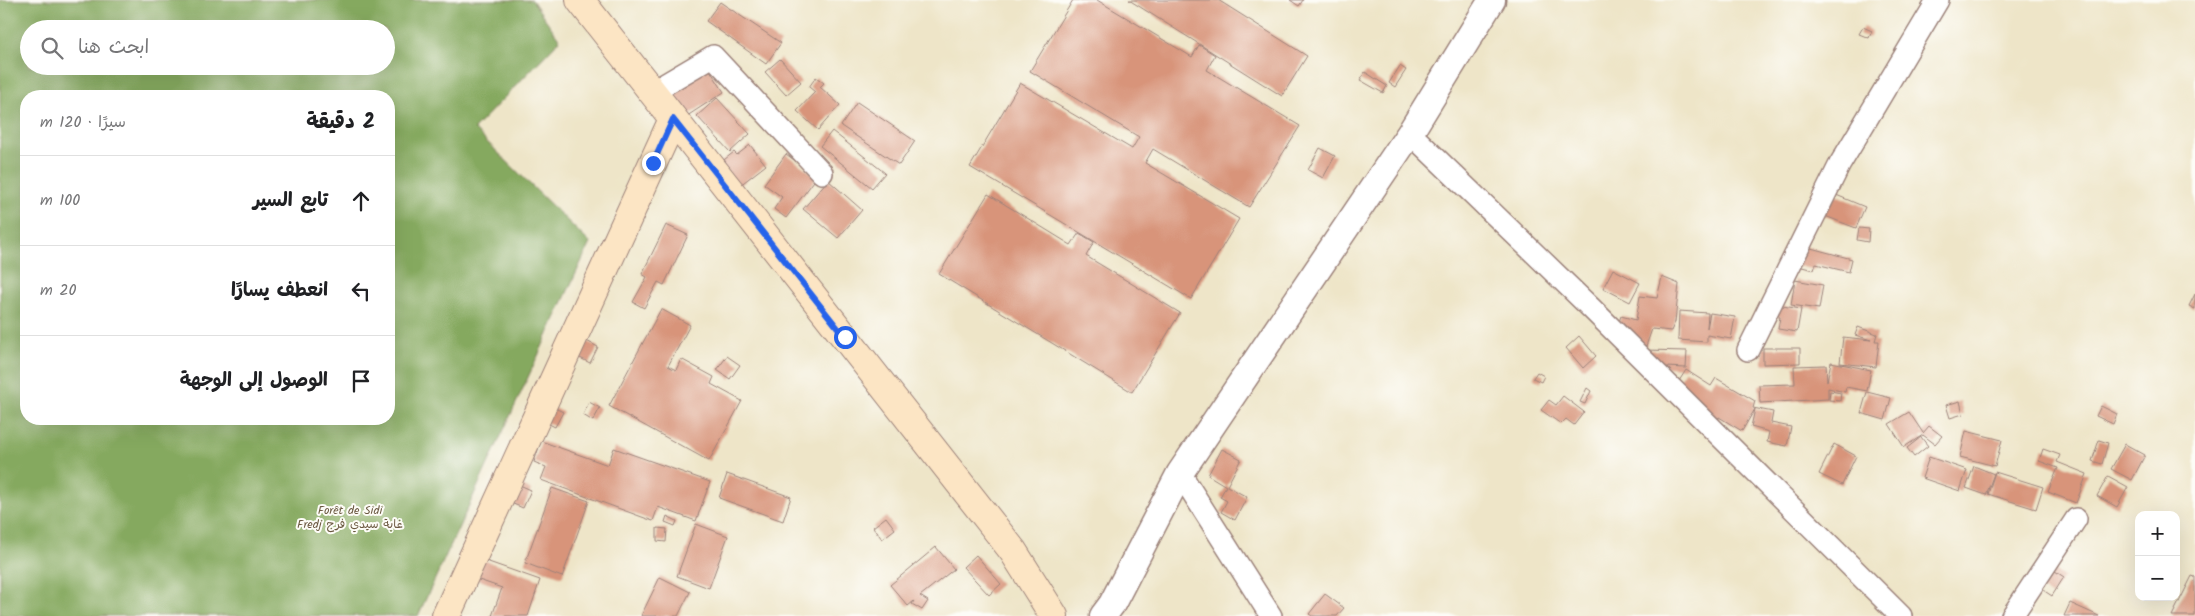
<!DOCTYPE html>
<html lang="ar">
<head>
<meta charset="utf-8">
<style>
	body { margin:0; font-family:Kalam,"Playpen Sans Arabic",sans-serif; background:#f2f2f2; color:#202124; direction:rtl }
	.controls { position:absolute; right:15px; bottom:15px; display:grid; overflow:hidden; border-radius:10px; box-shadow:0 5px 20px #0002 }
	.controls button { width:45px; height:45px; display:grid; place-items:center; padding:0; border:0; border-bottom:1px solid #e0e0e0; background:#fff; color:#202124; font:25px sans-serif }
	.stop { position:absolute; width:15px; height:15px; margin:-11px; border:4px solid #2563eb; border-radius:50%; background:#fff }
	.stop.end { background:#2563eb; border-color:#fff; box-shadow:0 1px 5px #0008 }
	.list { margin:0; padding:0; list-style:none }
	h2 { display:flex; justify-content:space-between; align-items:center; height:65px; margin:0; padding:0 20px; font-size:21px }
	h2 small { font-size:16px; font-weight:400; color:#757577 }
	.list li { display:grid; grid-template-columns:32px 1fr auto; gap:15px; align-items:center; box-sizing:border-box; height:90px; padding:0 20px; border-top:1px solid #e0e0e0 }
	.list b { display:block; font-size:19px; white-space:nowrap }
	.list em { font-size:16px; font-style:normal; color:#757577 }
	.icon { flex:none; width:28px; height:28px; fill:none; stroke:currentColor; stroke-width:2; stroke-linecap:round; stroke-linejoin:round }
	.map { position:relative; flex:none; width:2195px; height:616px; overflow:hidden; direction:ltr }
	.search { position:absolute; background:#fff; box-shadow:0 5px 20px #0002; left:20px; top:20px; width:375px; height:55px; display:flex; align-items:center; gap:12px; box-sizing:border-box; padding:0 18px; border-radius:28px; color:#757577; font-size:19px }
	.panel { position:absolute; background:#fff; box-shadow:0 5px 20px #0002; left:20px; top:90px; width:375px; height:335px; border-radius:20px; direction:rtl }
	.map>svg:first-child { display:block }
	.forest { fill:#85a95e; stroke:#686444; fill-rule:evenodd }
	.building { fill:#d8947a }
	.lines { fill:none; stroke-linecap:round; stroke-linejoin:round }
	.minor-casing { stroke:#9c827a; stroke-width:24 }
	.tertiary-casing { stroke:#9c827a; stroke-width:29 }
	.secondary-casing { stroke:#9c827a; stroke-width:30 }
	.minor { stroke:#fff; stroke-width:21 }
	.tertiary { stroke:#fff; stroke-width:26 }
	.secondary { stroke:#fce5c4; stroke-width:28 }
	.route { stroke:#2563eb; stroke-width:6 }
	.labels { text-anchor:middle; stroke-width:4; stroke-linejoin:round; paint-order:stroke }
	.park-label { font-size:12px; fill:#6b5841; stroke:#fdfcf7 }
</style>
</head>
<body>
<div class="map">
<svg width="2195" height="616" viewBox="0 0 2195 616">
	<rect width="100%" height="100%" fill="#fdfcf7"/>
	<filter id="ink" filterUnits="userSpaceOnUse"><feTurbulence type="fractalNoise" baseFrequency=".02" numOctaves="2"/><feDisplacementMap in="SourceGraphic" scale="10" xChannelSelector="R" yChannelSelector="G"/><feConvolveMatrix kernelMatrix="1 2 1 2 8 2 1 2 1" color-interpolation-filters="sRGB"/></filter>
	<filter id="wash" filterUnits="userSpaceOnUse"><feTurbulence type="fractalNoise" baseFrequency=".0096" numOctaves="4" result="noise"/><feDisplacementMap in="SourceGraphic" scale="20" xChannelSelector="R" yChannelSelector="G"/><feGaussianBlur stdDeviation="1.12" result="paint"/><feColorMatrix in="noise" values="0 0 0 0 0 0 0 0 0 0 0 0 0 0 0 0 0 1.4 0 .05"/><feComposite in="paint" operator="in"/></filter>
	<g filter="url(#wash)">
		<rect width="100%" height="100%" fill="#eee5c8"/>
		<!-- forest -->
		<path class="forest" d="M0,0H532L560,40L474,129L590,243L418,616H0ZM29,29H386V66H29ZM26,96H389V419H26Z"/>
		<g id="blocks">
			<!-- building -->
			<g class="building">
				<path d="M1073,0H1097L1192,57L1199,45L1215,55L1207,70L1300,126L1249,207L1153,149L1145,163L1239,219L1191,299L970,167L1020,83L1132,149L1139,137L1030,71Z"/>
				<path d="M1129,0H1218L1307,56L1282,96Z"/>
				<path d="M1290,0H1303L1299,6Z"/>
				<path d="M720,2L781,43L766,64L706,21Z"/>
				<path d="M1863,27L1872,31L1869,38L1859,34Z"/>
				<path d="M780,59L801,82L786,95L765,72Z"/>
				<path d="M1400,66L1406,70L1395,87L1389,83Z"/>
				<path d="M708,67L724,92L684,118L668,93Z"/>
				<path d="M1365,72L1387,86L1383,93L1360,80Z"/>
				<path d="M816,77L824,83L820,87L840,105L818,130L797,111L815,92L809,87Z"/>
				<path d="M717,98L750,134L730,152L697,116Z"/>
				<path d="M857,102L915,141L899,165L841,126Z"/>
				<path d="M832,131L885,173L872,188L820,146Z"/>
				<path d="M750,145L766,165L739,186L720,163L734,152L737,155Z"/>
				<path d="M1320,148L1335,156L1323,178L1308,170Z"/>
				<path d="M786,154L817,177L786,218L774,209L782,197L764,184Z"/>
				<path d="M828,180L862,210L838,238L803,209Z"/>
				<path d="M1829,192L1865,207L1856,228L1820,214Z"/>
				<path d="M988,194L1071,245L1079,233L1094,242L1086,256L1180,313L1132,392L939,274Z"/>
				<path d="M666,225L688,235L664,285L658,282L644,308L633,302L647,277L642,274Z"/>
				<path d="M1859,228L1869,229L1868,242L1857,240Z"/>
				<path d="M1792,243L1852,259L1849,272L1816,264L1814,270L1786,263Z"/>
				<path d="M1613,269L1640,283L1630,302L1603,288Z"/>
				<path d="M1662,277L1679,284L1675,322L1671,331L1652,329L1646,346L1615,333L1621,316L1636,320L1640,296L1657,298Z"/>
				<path d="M1795,280L1823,285L1819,309L1791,305Z"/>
				<path d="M2195,294V309L2189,306Z"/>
				<path d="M1770,304L1801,309L1797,332L1778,329L1780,317L1768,315Z"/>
				<path d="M661,309L690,325L668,366L676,370L681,359L714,377L711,384L742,401L709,461L609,406Z"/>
				<path d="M1679,311L1708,313L1707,328L1710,313L1735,317L1731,339L1707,335V342L1678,340Z"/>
				<path d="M1858,327L1877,334L1875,341H1879L1876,367L1840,363L1843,337L1871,340L1855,335Z"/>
				<path d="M577,336L598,347L590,363L568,352Z"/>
				<path d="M1579,336L1596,356L1583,368L1566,348Z"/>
				<path d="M1763,348H1800V363L1763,364Z"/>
				<path d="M1646,350L1687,351L1686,368L1645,366Z"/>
				<path d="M727,356L740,365L730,379L717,370Z"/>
				<path d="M1831,362L1871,370L1867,391L1846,387L1845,392L1828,388V399L1760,403L1759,385L1795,384L1794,366L1826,365L1827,381Z"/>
				<path d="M1686,370L1711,386L1716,378L1755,401L1753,408L1773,412L1771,423L1791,427L1787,446L1767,442L1769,432L1751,427L1755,409L1742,431L1719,417L1713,427L1672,392Z"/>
				<path d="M1537,372L1544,376L1541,382L1533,378Z"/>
				<path d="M1587,388L1591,391L1585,404L1580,402Z"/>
				<path d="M1830,391L1841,393L1840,401L1829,400Z"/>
				<path d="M1867,392L1891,398L1885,420L1861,413Z"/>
				<path d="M1563,396L1584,412L1574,425L1566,419L1561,424L1541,410L1549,400L1556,405Z"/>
				<path d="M1960,401L1963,414L1950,418L1946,405Z"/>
				<path d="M543,402L563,412L555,427L535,417Z"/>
				<path d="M589,402L600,408L593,421L583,415Z"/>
				<path d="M2101,406L2117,414L2113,424L2096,416Z"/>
				<path d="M1909,412L1923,433L1929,426L1942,436L1935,444L1923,435L1904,447L1889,424Z"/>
				<path d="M1966,431L2002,440L1995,466L1960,457Z"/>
				<path d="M1921,437L1928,446L1914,457L1907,448Z"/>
				<path d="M2099,440L2108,443L2102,464L2092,461Z"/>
				<path d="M541,441L608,465L614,448L710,482L696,521L658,507L653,521L541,480L546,467L534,462Z"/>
				<path d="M1834,444L1856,456L1842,485L1819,474Z"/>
				<path d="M2125,444L2145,455L2132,480L2111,469Z"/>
				<path d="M1222,449L1241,459L1227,486L1247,497L1235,520L1221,512L1227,501L1220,497L1226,486L1208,475Z"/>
				<path d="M2043,449L2060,455L2057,462L2087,474L2076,503L2048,492L2058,468L2039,461Z"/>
				<path d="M1929,457L1967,470L1960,491L1922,478Z"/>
				<path d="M1974,466L1994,474L1986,495L1966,488Z"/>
				<path d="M1995,472L2043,487L2036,509L1988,494Z"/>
				<path d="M727,474L791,497L783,521L719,498Z"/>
				<path d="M2108,476L2128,487L2117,507L2097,496Z"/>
				<path d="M513,482L531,490L523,508L506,501Z"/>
				<path d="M552,488L589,501L562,577L525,563Z"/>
				<path d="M667,516L677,521L675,526L665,522Z"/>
				<path d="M886,517L895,529L882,539L873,527Z"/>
				<path d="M696,524L728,536L709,588L677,576Z"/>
				<path d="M657,528L667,529L666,542L657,541Z"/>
				<path d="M936,547L954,569L920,596L928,601L922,610L912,604L914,601L908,606L890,585Z"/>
				<path d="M976,555L1001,584L989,595L963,567Z"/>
				<path d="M483,560L540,580L528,616H492L502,588L476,579Z"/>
				<path d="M2049,567L2064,577L2052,596L2037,586Z"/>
				<path d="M2192,576L2195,577V616H2172Z"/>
				<path d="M660,577L690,592L678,616H641Z"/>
				<path d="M1325,594L1344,608L1337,616H1312L1309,614Z"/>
				<path d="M2070,603L2099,616H2064Z"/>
			</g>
		</g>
	</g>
	<g filter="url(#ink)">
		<use href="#blocks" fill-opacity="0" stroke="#9c827a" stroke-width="1"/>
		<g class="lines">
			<!-- minor casing -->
			<g class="minor-casing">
				<g id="minor">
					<path d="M652,92L713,56L822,173"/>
					<path d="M1410,133L1591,308L1901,616"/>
					<path d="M1748,350L1840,164L1938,0"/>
					<path d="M1180,473L1271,616"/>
					<path d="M2012,616L2076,519"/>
				</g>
			</g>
			<!-- tertiary casing -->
			<g class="tertiary-casing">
				<path id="tertiary" d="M1103,616L1112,604L1180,473L1410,133L1492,0"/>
			</g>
			<!-- secondary casing -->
			<g class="secondary-casing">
				<g id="secondary">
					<path d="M580,0L1013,551L1054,616"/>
					<path d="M446,616L673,119"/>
				</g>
			</g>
			<!-- minor -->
			<use href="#minor" class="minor"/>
			<!-- tertiary -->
			<use href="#tertiary" class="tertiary"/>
			<!-- secondary -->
			<use href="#secondary" class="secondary"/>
		</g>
	</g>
	<g class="lines" filter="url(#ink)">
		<!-- route -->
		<path class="route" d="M653,163L673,119L845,337"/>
	</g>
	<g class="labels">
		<!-- park labels -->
		<g class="park-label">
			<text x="350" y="514">Forêt de Sidi<tspan x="350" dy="14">Fredj غابة سيدي فرج</tspan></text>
		</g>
	</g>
</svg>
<div class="controls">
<button>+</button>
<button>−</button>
</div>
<div class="stop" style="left:845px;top:337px"></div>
<div class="stop end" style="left:653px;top:163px"></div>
<div class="search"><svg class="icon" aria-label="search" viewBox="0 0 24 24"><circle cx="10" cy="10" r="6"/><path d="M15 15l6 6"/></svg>ابحث هنا</div>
<section class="panel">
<h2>2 دقيقة<small>سيرًا · 120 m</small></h2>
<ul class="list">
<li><svg class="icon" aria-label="ahead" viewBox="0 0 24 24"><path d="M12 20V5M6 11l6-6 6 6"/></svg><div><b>تابع السير</b></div><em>100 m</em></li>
<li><svg class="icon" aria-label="left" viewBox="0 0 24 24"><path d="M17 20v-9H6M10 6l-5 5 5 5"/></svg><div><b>انعطف يسارًا</b></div><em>20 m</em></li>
<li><svg class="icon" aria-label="arrive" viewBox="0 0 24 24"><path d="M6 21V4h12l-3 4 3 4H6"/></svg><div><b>الوصول إلى الوجهة</b></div></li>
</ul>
</section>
</div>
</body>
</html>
